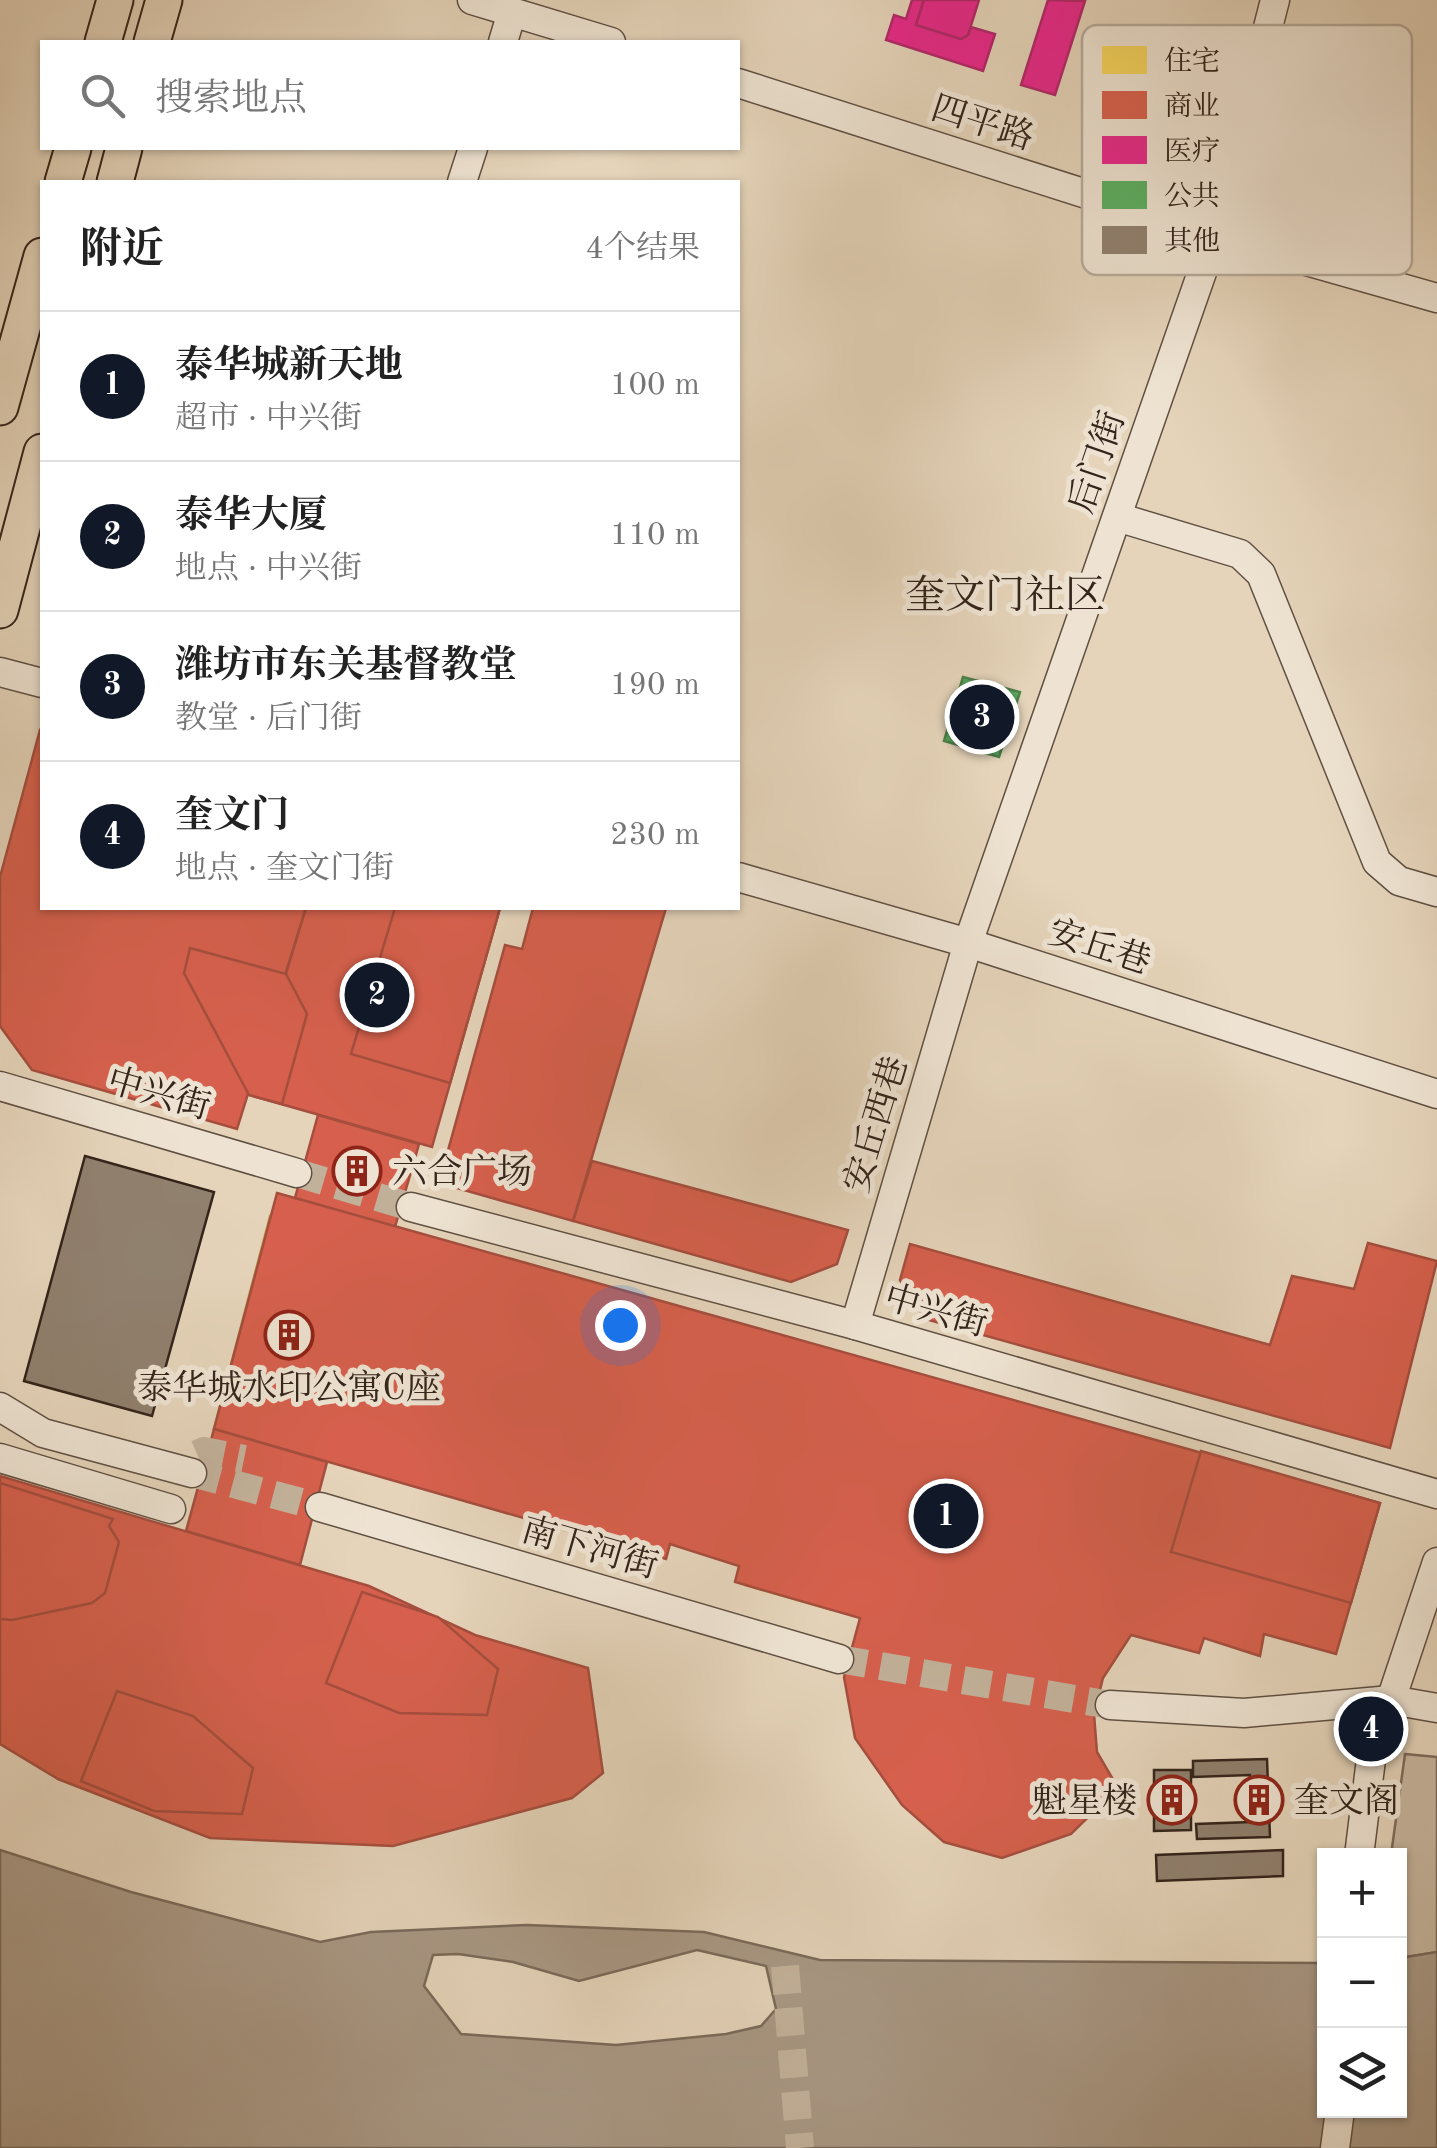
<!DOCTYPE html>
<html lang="zh">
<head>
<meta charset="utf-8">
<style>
	body { margin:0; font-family:"Old Standard TT","Noto Serif SC",serif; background:#f6f6f6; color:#222 }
	.controls { position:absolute; right:30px; bottom:30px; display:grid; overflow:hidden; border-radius:0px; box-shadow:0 2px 8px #0004 }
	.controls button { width:90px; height:90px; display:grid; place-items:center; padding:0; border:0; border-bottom:2px solid #e0e0e0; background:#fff; color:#222; font:50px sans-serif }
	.you { position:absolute; left:620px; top:1325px; width:35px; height:35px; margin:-25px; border:8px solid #fff; border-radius:50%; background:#1a73e8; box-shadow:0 0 0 15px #1a73e833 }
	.badge { display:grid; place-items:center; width:65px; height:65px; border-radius:50%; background:#111827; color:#fff; font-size:32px; font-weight:700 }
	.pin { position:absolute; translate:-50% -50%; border:5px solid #fff; box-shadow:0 2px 10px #0006 }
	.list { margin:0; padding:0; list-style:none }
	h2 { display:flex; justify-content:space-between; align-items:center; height:130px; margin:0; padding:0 40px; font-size:42px }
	h2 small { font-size:32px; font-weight:400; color:#767676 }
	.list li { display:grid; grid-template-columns:65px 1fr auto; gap:30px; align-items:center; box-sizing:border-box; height:150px; padding:0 40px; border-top:2px solid #e0e0e0 }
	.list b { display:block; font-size:38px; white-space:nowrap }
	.list p { margin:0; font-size:32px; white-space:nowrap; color:#767676 }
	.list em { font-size:32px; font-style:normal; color:#767676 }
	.icon { flex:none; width:55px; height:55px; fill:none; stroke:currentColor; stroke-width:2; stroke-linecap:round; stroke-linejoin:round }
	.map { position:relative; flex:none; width:1437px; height:2148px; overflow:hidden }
	.search { position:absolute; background:#fff; box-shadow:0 2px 8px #0004; left:40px; top:40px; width:700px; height:110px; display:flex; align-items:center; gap:25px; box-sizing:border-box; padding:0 35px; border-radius:0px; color:#767676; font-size:38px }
	.panel { position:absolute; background:#fff; box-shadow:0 2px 8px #0004; left:40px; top:180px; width:700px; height:730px; border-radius:0px }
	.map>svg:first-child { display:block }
	.green { fill:#c7b69f; stroke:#7e6d5d; stroke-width:2.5 }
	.water { fill:#a99884; stroke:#7a6a5a; stroke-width:2.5; fill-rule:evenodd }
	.homes { fill:#f6d55c; stroke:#bca048; stroke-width:2.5 }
	.shops { fill:#d6604d; stroke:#a54e3e; stroke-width:2.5 }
	.health { fill:#e7298a; stroke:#b12869; stroke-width:2.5 }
	.public { fill:#5aae61; stroke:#4f854c; stroke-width:2.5 }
	.building { fill:#90806e; stroke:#34241b; stroke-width:2.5 }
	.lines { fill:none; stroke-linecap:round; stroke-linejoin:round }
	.minor-tunnel { stroke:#c2b19a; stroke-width:28; stroke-dasharray:28 14; stroke-linecap:butt }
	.minor-casing { stroke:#605043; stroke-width:31 }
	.major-casing { stroke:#34241b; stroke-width:39 }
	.minor { stroke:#eee3d2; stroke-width:28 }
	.major { stroke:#e5d4ba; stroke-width:35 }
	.labels { text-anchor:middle; stroke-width:10; stroke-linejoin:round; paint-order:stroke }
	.street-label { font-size:35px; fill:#34241b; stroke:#eee3d2 }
	.poi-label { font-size:35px; fill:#34241b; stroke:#eee3d2; text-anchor:start }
	.quarter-label { font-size:40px; fill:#34241b; stroke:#eee3d2 }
	.key { fill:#eee3d2; stroke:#b6aa9b; stroke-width:2.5 }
	.key-label { font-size:28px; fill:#34241b }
</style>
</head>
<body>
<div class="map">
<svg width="1437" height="2148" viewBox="0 0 1437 2148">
	<rect width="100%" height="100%" fill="#e5d4ba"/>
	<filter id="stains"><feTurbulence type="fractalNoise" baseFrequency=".002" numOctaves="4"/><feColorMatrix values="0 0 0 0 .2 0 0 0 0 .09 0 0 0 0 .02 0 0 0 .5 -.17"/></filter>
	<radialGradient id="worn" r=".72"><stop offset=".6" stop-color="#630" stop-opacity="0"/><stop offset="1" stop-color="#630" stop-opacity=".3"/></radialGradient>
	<!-- green -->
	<path class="green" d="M1405,1754L1437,1757V1952L1400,1958V1856L1391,1855Z"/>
	<!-- water -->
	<path class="water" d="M0,1850L131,1892L320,1942L371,1932L527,1925L704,1932L820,1960L1324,1963V2110H1400V1958L1437,1952V2148H0ZM697,1950L766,1966L776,2009L761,2026L726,2034L616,2045L461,2034L424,1986L433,1955L458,1954L513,1962L579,1981Z"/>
	<!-- homes -->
	<g class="homes">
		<path d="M270,1216L366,1240L306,1456L214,1429Z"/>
		<path d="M604,1418L681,1436L693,1454L670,1544L652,1555L564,1530L559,1513L584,1423Z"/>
		<path d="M784,1472L862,1491L874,1509L851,1599L832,1610L745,1585L739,1566L765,1478Z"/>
	</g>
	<!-- shops -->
	<g class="shops">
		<path d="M40,730L42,731V908H306L237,1129L32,1070L0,1026V877Z"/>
		<path d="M306,908H500L432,1147L249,1095Z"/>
		<path d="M395,908H500L450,1083L351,1054Z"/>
		<path d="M533,908H666L573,1221L439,1183L505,945L522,949Z"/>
		<path d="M190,948L286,974L307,1014L282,1104L249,1095L184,973Z"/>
		<path d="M318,1115L419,1144L395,1227L295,1198Z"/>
		<path d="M592,1161L848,1230L837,1264L791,1282L573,1221Z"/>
		<path d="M277,1193L1380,1503L1336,1654L1264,1634L1260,1656L1204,1638L1199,1653L1131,1635L1103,1678L1094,1714L1097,1752L1118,1788L1071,1834L1002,1858L944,1842L902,1805L855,1738L844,1677L860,1618L735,1582L739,1566L670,1544L666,1559L214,1429Z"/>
		<path d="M1368,1243L1437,1261L1390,1448L925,1319L900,1280L910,1244L1270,1345L1292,1276L1354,1289Z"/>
		<path d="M214,1429L327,1462L300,1565L186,1531Z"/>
		<path d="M1201,1451L1380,1503L1351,1603L1171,1552Z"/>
		<path d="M0,1476L369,1586L475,1635L588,1668L603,1773L572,1798L393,1846L210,1838L58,1779L0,1744Z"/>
		<path d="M0,1483L113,1519L109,1526L119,1542L105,1593L92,1603L12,1620L0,1619Z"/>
		<path d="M362,1592L438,1617L498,1669L487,1715L399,1713L326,1683Z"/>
		<path d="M117,1691L193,1716L253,1768L242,1814L154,1811L81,1781Z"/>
	</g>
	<!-- health -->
	<g class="health">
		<path d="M912,0H924L916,25L961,39L968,35L971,27L995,34L983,71L886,40L894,15L906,19Z"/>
		<path d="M924,0H979L968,35L961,39L916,25Z"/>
		<path d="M1048,0L1085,1L1055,95L1021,85Z"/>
	</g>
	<!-- public -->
	<path class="public" d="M963,677L1020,692L999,757L944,741Z"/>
	<!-- building -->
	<g class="building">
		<path d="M85,1156L214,1192L152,1416L24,1381Z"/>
		<path d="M1346,1716L1398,1719L1395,1752L1344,1749Z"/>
		<path d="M1267,1759L1270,1837L1197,1839L1196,1824L1251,1822L1250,1775L1193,1777V1761Z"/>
		<path d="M1154,1770H1191V1830L1154,1831Z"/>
		<path d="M1283,1850V1876L1157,1881L1156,1855Z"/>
	</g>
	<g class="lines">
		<!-- minor-tunnel -->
		<g class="minor-tunnel">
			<path d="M297,1173L411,1207"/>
			<path d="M197,1454L204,1451L244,1459"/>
			<path d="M192,1473L320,1507"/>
			<path d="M839,1659L1110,1705"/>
			<path d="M1372,1751L1375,1718"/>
			<path d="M785,1966L800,2148"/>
		</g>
		<!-- minor casing -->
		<g class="minor-casing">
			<g id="minor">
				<path d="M472,0L611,42"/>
				<path d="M503,42L512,12"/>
				<path d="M738,83L1215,235L1437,298"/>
				<path d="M462,182L473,148"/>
				<path d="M1117,517L1240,554L1261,574L1377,862L1399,881L1437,892"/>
				<path d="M0,672L42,683"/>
				<path d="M738,877L968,943L1437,1094"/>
				<path d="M0,1086L297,1173"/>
				<path d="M411,1207L855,1325L1437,1494"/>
				<path d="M855,1325L968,943L1215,235L1275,0"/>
				<path d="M0,1407L43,1433L192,1473"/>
				<path d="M0,1458L171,1509"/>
				<path d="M320,1507L839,1659"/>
				<path d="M1110,1705L1244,1713L1391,1700L1437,1708"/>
				<path d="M1379,1713L1391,1700L1437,1562"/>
				<path d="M1359,1856L1372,1751"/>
				<path d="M1335,2148L1340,2110"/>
			</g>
		</g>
		<!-- major casing -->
		<g class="major-casing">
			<g id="major">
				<path d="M103,42L115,0"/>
				<path d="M152,42L164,0"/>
				<path d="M63,182L73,148"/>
				<path d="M115,182L124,148"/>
				<path d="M0,407L42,256"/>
				<path d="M0,610L42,452"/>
			</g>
		</g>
		<!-- minor -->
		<use href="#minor" class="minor"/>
		<!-- major -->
		<use href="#major" class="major"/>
	</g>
	<!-- icons -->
	<defs>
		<g id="building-ring" transform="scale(2.5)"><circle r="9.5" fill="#eee3d2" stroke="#8f2418" stroke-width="1.5"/><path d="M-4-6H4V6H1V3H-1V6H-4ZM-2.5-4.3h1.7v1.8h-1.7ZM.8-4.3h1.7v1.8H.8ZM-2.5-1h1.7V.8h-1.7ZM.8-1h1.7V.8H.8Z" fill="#8f2418"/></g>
	</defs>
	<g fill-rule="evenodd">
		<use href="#building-ring" x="357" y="1171"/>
		<use href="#building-ring" x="289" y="1335"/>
		<use href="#building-ring" x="1172" y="1800"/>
		<use href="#building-ring" x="1259" y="1800"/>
	</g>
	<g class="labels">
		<!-- street labels -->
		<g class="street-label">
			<text transform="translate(983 122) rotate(18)" y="12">四平路</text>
			<text transform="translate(1096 462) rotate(-71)" y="12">后门街</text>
			<text transform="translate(1100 946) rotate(18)" y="12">安丘巷</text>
			<text transform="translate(159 1093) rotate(16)" y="12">中兴街</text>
			<text transform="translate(875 1124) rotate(-73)" y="12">安丘西巷</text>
			<text transform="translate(936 1310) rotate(16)" y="12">中兴街</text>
			<text transform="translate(590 1547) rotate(16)" y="12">南下河街</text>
		</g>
		<!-- poi labels -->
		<g class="poi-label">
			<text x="392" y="1183">六合广场</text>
			<text x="289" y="1399" text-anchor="middle">泰华城水印公寓C座</text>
			<text x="1137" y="1812" text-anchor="end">魁星楼</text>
			<text x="1294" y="1812">奎文阁</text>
		</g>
		<!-- quarter labels -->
		<g class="quarter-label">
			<text x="1005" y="608">奎文门社区</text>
		</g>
	</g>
	<!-- legend -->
	<rect x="1082" y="25" width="330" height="250" rx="15" class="key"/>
	<rect x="1102" y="46" width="45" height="28" fill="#f6d55c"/>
	<rect x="1102" y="91" width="45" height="28" fill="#d6604d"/>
	<rect x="1102" y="136" width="45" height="28" fill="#e7298a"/>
	<rect x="1102" y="181" width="45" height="28" fill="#5aae61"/>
	<rect x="1102" y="226" width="45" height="28" fill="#90806e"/>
	<g class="key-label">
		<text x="1164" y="70">住宅</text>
		<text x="1164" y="115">商业</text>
		<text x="1164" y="160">医疗</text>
		<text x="1164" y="205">公共</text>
		<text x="1164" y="250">其他</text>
	</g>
	<rect width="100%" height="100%" filter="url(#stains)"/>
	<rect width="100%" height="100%" fill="url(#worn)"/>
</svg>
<div class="controls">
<button>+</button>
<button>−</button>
<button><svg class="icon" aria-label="layers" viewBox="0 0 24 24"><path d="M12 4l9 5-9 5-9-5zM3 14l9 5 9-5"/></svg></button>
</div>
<div class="you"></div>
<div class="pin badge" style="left:946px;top:1516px">1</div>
<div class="pin badge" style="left:377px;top:995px">2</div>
<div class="pin badge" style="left:982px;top:717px">3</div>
<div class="pin badge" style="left:1371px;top:1729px">4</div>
<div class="search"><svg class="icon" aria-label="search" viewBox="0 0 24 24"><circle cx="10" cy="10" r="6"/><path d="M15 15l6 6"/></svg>搜索地点</div>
<section class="panel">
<h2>附近<small>4个结果</small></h2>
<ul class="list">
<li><span class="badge">1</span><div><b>泰华城新天地</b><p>超市 · 中兴街</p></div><em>100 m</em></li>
<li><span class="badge">2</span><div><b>泰华大厦</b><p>地点 · 中兴街</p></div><em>110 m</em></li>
<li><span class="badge">3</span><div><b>潍坊市东关基督教堂</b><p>教堂 · 后门街</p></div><em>190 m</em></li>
<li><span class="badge">4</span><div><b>奎文门</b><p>地点 · 奎文门街</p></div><em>230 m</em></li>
</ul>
</section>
</div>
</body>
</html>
